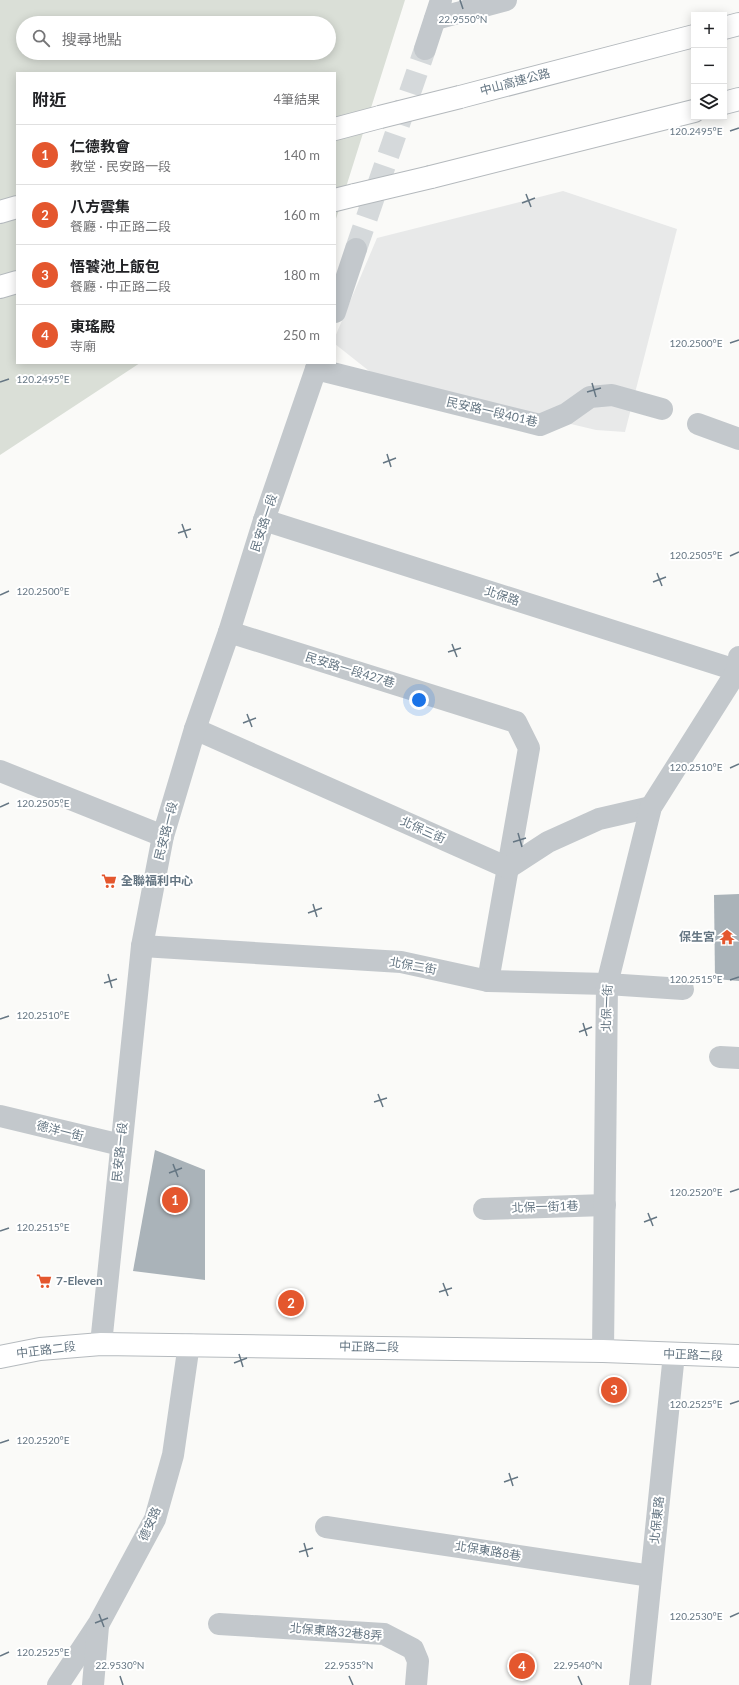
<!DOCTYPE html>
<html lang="zh-TW">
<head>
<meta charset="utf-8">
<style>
	body { margin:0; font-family:Lato,"Noto Sans TC",sans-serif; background:#f2f2f2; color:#202124 }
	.controls { position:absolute; right:12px; top:12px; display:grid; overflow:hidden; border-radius:0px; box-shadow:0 2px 10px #0003 }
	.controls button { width:36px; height:36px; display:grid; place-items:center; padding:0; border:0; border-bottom:1px solid #e0e0e0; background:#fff; color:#202124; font:20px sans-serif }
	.you { position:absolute; left:419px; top:700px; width:14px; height:14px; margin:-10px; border:3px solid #fff; border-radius:50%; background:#1a73e8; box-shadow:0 0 0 6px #1a73e833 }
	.badge { display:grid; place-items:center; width:26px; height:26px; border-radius:50%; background:#e4572e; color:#fff; font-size:13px; font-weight:700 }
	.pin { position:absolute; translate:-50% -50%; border:2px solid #fff; box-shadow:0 1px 4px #0006 }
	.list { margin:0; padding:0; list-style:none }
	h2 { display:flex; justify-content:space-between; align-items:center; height:52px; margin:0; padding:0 16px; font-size:17px }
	h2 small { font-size:13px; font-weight:400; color:#757577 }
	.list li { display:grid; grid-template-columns:26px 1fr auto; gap:12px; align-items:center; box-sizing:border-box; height:60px; padding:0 16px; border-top:1px solid #e0e0e0 }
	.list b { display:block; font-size:15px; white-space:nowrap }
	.list p { margin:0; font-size:13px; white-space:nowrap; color:#757577 }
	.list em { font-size:13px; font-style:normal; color:#757577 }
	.icon { flex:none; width:22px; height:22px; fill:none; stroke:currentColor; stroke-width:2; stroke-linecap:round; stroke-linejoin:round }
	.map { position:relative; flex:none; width:739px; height:1685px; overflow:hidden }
	.search { position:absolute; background:#fff; box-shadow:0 2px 10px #0003; left:16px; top:16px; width:320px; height:44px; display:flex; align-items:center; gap:10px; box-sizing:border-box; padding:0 14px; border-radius:22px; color:#757577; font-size:15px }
	.panel { position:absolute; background:#fff; box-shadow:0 2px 10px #0003; left:16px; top:72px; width:320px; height:292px; border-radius:0px }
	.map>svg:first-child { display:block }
	.built { fill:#e8e9e9 }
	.green { fill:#dadfd7; fill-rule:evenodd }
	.building { fill:#aab3b9 }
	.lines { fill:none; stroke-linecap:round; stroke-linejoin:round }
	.minor-tunnel { stroke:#d5d9db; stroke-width:22; stroke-dasharray:22 11; stroke-linecap:butt }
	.major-casing { stroke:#b5babe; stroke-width:24 }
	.highway-casing { stroke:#b4b9bd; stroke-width:24 }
	.minor { stroke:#c3c8cc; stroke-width:22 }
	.major { stroke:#fff; stroke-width:22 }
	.highway { stroke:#fff; stroke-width:22 }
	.highway-bridge-casing { stroke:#b4b9bd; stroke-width:24; stroke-linecap:butt }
	.highway-bridge { stroke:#fff; stroke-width:22 }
	.ticks { fill:none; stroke:#657683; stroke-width:1.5 }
	.labels { text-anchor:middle; stroke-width:4; stroke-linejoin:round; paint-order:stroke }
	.street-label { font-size:12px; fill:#657683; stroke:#fff }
	.poi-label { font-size:12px; font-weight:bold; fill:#657683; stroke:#fff; text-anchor:start }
	.ticks-label { font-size:10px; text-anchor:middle; fill:#657683; stroke:#fff; stroke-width:4; stroke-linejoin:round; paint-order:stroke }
</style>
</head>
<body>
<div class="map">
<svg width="739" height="1685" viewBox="0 0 739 1685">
	<rect width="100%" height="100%" fill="#fafaf8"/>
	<!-- built -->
	<path class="built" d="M563,191L677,229L625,432L596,430L378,378L335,344V337L377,238Z"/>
	<!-- green -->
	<path class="green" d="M0,0H405L335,222V73H17V363H140L0,455ZM23,23H329V53H23Z"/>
	<!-- building -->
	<g class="building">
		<path d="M739,894V981L715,979L714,895Z"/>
		<path d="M155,1150L205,1170V1280L133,1271Z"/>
	</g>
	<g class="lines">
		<!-- minor-tunnel -->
		<path class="minor-tunnel" d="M356,249L425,49"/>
		<!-- major casing -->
		<g class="major-casing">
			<path id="major" d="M0,1357L40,1349L101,1344L603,1351L739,1356"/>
		</g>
		<!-- highway casing -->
		<g class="highway-casing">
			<g id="highway">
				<path d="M724,28L739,24"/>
				<path d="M460,97L694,36"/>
				<path d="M724,103L739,99"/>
				<path d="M335,129L380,117"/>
				<path d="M431,177L694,111"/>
				<path d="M335,200L355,195"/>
				<path d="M0,212L17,207"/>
				<path d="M0,287L17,282"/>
			</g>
		</g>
		<!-- minor -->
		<g class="minor">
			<path d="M435,19L506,0"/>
			<path d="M425,49L441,0"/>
			<path d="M335,312L356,249"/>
			<path d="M316,369L540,425L566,414L590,397L612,395L662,409"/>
			<path d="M698,424L739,439"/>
			<path d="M264,520L739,671"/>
			<path d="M229,632L516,722L529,748L488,981"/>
			<path d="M195,729L508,868L548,842L599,819L651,807"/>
			<path d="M0,771L163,836"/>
			<path d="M142,946L401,962L488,981L607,984L683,989"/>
			<path d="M720,1057L739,1058"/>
			<path d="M0,1116L121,1145"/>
			<path d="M484,1209L605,1205"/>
			<path d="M101,1344L142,946L163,836L195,729L229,632L264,520L318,363"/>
			<path d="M603,1351L607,984L651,807L737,671L739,657"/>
			<path d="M326,1527L651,1576"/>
			<path d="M219,1624L384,1634L413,1649L418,1661L416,1685"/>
			<path d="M58,1685L99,1623L155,1519L173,1455L189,1344"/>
			<path d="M93,1685L98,1626"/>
			<path d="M640,1685L674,1354"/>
		</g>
		<!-- major -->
		<use href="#major" class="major"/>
		<!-- highway -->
		<use href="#highway" class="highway"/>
		<!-- highway-bridge casing -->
		<g class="highway-bridge-casing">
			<g id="highway-bridge">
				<path d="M380,117L460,97"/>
				<path d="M355,195L431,177"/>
			</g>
		</g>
		<!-- highway-bridge -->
		<use href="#highway-bridge" class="highway-bridge"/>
	</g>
	<!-- ticks -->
	<path class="ticks" d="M460,0L463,9M730,131L739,128M526,194L531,207M522,203L535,198M730,343L739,340M0,382L9,379M592,383L596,397M587,392L601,388M387,454L391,467M383,463L396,458M182,524L187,538M178,533L191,529M730,556L739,552M657,573L662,586M653,582L666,577M0,595L9,591M452,644L457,657M448,652L461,648M247,714L252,727M243,723L256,718M730,768L739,764M0,807L9,803M518,833L522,847M513,842L526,838M313,904L317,917M308,913L322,908M108,974L112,988M730,980L739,977M104,983L117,979M0,1019L9,1016M583,1023L587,1036M579,1032L592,1027M378,1094L383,1107M374,1102L387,1098M173,1164L178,1177M169,1173L182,1168M730,1192L739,1189M648,1213L653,1226M644,1222L657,1217M0,1231L9,1228M443,1283L448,1296M439,1292L452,1288M239,1354L243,1367M234,1363L247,1358M730,1404L739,1401M0,1443L9,1440M509,1473L513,1486M504,1482L518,1477M304,1543L308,1557M299,1552L313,1548M99,1614L104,1627M730,1617L739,1613M95,1623L108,1618M0,1656L9,1652M120,1676L123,1685M349,1676L353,1685M578,1676L582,1685"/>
	<!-- icons -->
	<defs>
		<g id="supermarket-bare" transform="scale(1.2)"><path d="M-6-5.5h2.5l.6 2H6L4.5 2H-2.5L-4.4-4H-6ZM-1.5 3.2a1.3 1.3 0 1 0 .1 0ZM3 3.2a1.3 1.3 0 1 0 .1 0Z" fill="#e4572e" stroke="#fff" stroke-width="2.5" paint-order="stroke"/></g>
		<g id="temple-bare" transform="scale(1.2)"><path d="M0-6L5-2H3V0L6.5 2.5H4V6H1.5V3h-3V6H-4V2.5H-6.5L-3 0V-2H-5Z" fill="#e4572e" stroke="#fff" stroke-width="2.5" paint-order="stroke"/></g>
	</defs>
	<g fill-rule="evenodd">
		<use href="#supermarket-bare" x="109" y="881"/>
		<use href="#temple-bare" x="727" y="937"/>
		<use href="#supermarket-bare" x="44" y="1281"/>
	</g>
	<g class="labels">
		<!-- street labels -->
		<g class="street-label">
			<text transform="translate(515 82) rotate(-15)" y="4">中山高速公路</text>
			<text transform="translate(492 412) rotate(13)" y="4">民安路一段401巷</text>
			<text transform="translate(264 523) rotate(-72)" y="4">民安路一段</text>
			<text transform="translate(502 596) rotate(18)" y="4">北保路</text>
			<text transform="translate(350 670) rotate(17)" y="4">民安路一段427巷</text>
			<text transform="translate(423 830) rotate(24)" y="4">北保三街</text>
			<text transform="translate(166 831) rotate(-76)" y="4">民安路一段</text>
			<text transform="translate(413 966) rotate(10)" y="4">北保二街</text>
			<text transform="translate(607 1008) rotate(-88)" y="4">北保一街</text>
			<text transform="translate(60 1131) rotate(14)" y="4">德洋一街</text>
			<text transform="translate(120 1152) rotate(-84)" y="4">民安路一段</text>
			<text transform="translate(545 1207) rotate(-2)" y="4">北保一街1巷</text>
			<text transform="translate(369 1347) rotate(1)" y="4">中正路二段</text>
			<text transform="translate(46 1350) rotate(-7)" y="4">中正路二段</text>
			<text transform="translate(693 1355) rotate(2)" y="4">中正路二段</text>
			<text transform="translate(657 1520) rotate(-84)" y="4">北保東路</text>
			<text transform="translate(150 1524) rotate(-66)" y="4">德安路</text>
			<text transform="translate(488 1551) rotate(9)" y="4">北保東路8巷</text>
			<text transform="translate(336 1632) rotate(5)" y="4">北保東路32巷8弄</text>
		</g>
		<!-- poi labels -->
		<g class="poi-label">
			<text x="121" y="885">全聯福利中心</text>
			<text x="715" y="941" text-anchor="end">保生宮</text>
			<text x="56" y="1285">7-Eleven</text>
		</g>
	</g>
	<g class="ticks-label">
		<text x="463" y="23">22.9550°N</text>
		<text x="696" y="135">120.2495°E</text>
		<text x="696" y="347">120.2500°E</text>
		<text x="43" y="383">120.2495°E</text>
		<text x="696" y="559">120.2505°E</text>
		<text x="43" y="595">120.2500°E</text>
		<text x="696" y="771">120.2510°E</text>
		<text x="43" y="807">120.2505°E</text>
		<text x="696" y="983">120.2515°E</text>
		<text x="43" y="1019">120.2510°E</text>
		<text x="696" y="1196">120.2520°E</text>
		<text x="43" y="1231">120.2515°E</text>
		<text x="696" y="1408">120.2525°E</text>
		<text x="43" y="1444">120.2520°E</text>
		<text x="696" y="1620">120.2530°E</text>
		<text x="43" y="1656">120.2525°E</text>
		<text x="120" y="1669">22.9530°N</text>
		<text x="349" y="1669">22.9535°N</text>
		<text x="578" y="1669">22.9540°N</text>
	</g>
</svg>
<div class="controls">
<button>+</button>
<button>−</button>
<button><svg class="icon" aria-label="layers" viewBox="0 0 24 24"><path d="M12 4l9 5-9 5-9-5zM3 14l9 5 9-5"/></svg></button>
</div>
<div class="you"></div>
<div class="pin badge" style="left:175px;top:1200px">1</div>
<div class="pin badge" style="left:291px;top:1303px">2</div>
<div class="pin badge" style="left:614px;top:1390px">3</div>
<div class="pin badge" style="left:522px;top:1666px">4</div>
<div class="search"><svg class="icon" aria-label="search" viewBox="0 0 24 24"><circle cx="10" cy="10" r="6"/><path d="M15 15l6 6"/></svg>搜尋地點</div>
<section class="panel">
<h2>附近<small>4筆結果</small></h2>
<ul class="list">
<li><span class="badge">1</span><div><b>仁德教會</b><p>教堂 · 民安路一段</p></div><em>140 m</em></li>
<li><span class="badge">2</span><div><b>八方雲集</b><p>餐廳 · 中正路二段</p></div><em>160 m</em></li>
<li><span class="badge">3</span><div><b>悟饕池上飯包</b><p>餐廳 · 中正路二段</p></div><em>180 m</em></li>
<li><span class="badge">4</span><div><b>東瑤殿</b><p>寺廟</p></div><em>250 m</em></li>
</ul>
</section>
</div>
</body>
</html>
